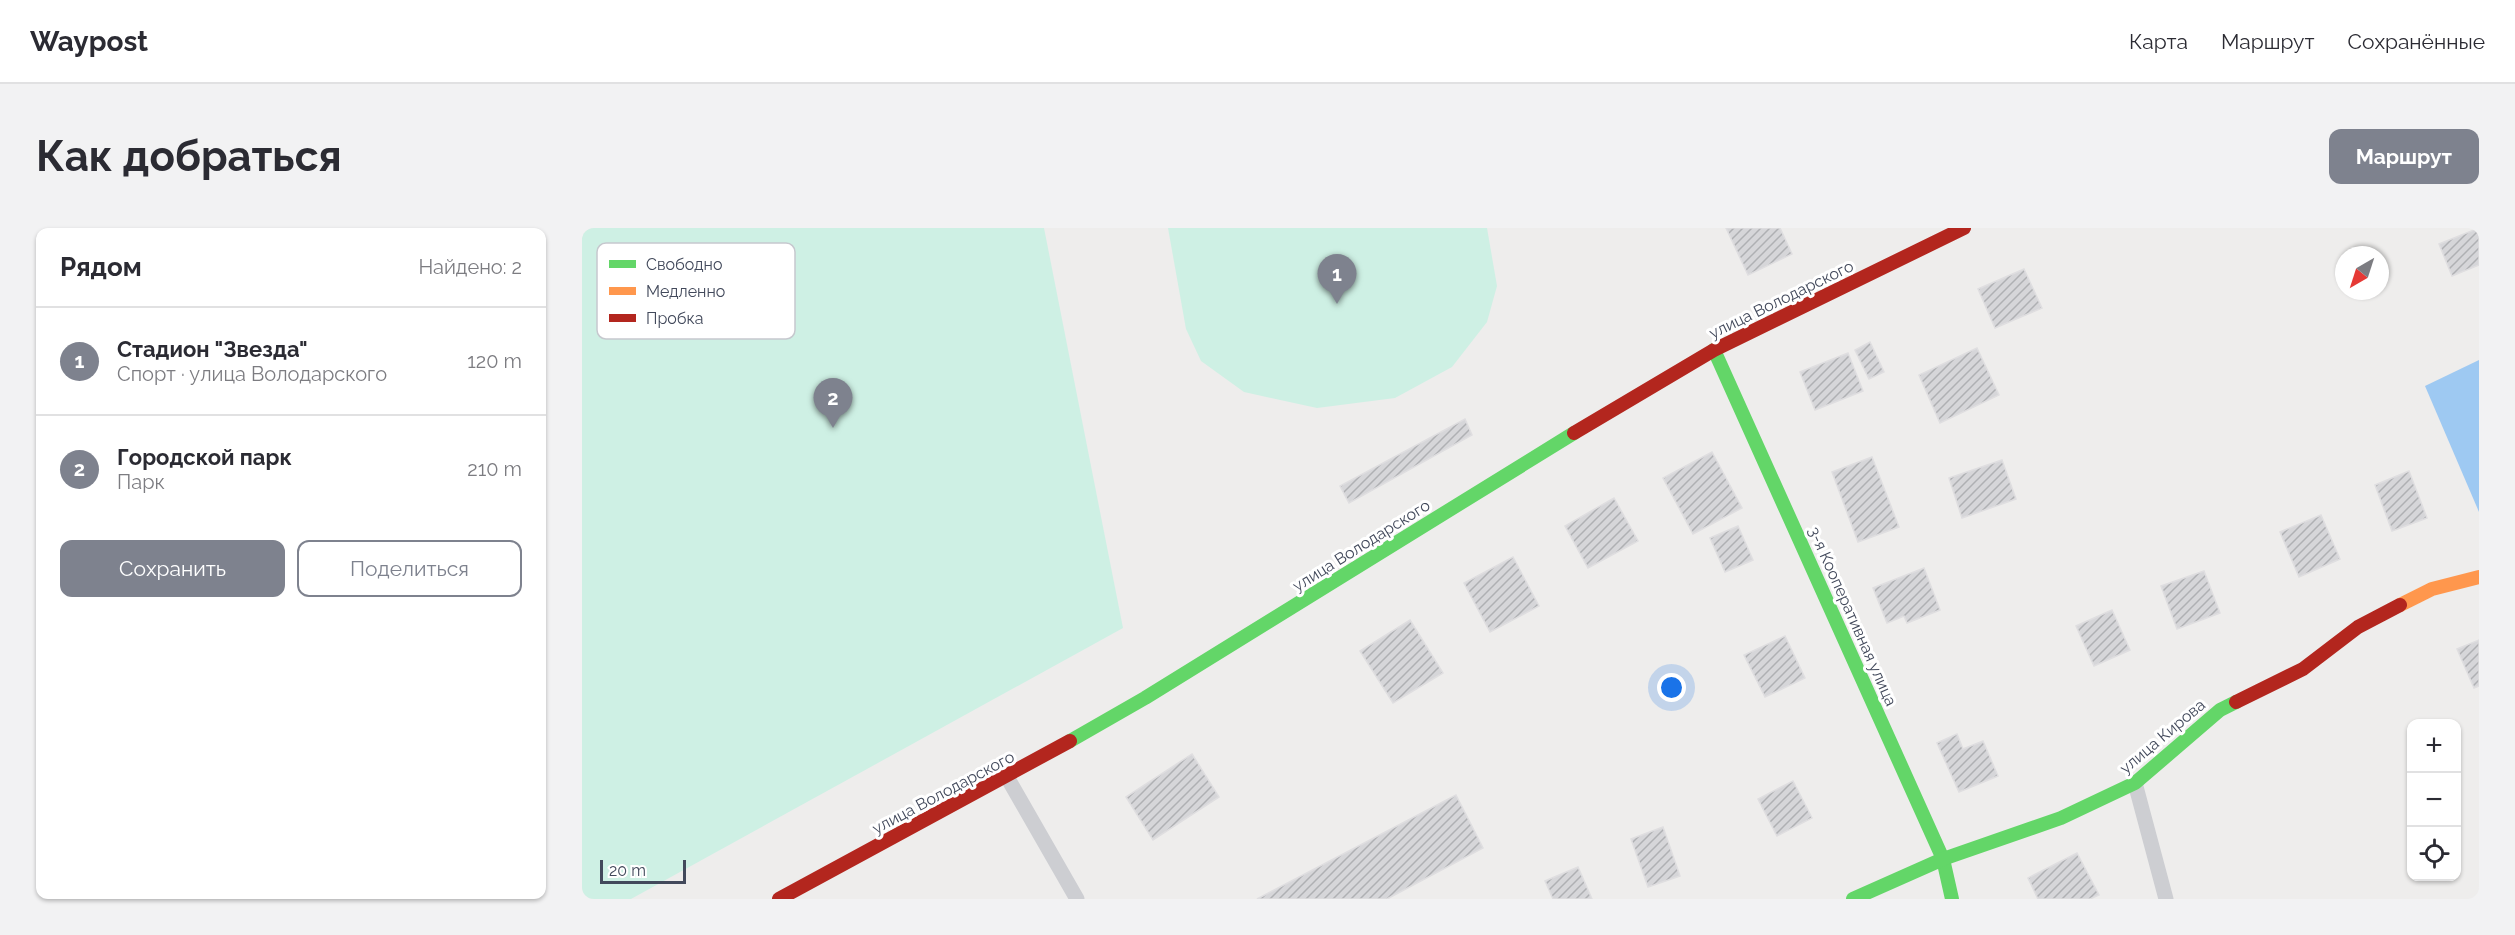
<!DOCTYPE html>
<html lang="ru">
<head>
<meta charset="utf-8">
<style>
	body { margin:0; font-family:Raleway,sans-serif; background:#f2f2f3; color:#2b2b33 }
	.controls { position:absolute; right:18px; bottom:18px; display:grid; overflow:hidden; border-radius:12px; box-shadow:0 2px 4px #0004 }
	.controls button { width:54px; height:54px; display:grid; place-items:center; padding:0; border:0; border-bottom:2px solid #e1e1e2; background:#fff; color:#2b2b33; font:30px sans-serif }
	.compass { position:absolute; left:1753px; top:18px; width:54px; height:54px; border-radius:50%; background:#fff; box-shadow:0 2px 4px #0004; rotate:219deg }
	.scale { position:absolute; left:18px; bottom:15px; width:86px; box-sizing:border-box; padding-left:6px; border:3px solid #42495b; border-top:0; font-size:16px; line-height:21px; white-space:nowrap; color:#42495b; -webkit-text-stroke:4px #fff; paint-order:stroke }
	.you { position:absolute; left:1090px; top:460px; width:21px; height:21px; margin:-15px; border:4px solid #fff; border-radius:50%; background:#1a73e8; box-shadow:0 0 0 9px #1a73e833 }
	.badge { display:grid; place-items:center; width:39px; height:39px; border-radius:50%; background:#7e828e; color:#fff; font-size:20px; font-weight:700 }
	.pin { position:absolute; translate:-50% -50px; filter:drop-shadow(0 2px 3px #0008) }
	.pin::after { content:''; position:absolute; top:32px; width:21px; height:18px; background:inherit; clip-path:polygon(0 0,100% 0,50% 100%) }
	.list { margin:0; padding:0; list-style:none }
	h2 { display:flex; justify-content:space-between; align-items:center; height:78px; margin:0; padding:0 24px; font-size:26px }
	h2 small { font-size:20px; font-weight:400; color:#7c7c81 }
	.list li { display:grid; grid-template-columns:39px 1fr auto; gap:18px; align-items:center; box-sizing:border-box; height:108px; padding:0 24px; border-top:2px solid #e1e1e2 }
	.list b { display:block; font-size:22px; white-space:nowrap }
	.list p { margin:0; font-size:20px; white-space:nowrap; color:#7c7c81 }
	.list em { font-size:20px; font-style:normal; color:#7c7c81 }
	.actions { display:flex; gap:12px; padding:18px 24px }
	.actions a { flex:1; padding:14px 0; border:2px solid #7e828e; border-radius:12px; text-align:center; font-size:21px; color:#7e828e }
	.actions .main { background:#7e828e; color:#fff }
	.icon { flex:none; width:33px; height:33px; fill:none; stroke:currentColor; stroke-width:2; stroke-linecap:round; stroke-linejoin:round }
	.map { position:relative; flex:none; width:1897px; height:671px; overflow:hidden; border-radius:12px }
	header { display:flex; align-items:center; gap:36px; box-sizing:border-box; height:84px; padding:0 30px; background:#fff; border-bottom:2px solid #e1e1e2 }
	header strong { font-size:28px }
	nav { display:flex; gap:33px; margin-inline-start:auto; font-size:21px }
	.intro { display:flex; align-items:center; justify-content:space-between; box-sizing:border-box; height:144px; padding:0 36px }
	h1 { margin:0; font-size:42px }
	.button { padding:15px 27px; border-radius:12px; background:#7e828e; color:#fff; font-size:21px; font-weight:700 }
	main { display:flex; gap:36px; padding:0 36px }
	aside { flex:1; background:#fff; border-radius:12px; box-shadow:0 2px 4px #0004 }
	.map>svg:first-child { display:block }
	.park { fill:#cef0e4 }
	.water { fill:#9ec9f2 }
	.building { fill:url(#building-hatch); stroke:#dfdee0; stroke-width:1.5 }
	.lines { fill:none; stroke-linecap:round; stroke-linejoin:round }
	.lane { stroke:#cdced2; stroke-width:15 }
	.fast { stroke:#63d668; stroke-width:14 }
	.slow { stroke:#ff974d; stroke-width:14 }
	.jam { stroke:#b3261e; stroke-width:14 }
	.labels { text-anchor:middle; stroke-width:6; stroke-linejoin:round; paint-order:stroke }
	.street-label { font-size:16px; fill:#42495b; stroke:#fff }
	.key { fill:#fff; stroke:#c6c8ce; stroke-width:1.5 }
	.key-label { font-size:16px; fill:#42495b }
</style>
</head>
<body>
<header>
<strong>Waypost</strong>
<nav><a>Карта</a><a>Маршрут</a><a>Сохранённые</a></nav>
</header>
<div class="intro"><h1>Как добраться</h1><a class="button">Маршрут</a></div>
<main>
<aside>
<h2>Рядом<small>Найдено: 2</small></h2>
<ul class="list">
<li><span class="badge">1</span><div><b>Стадион &quot;Звезда&quot;</b><p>Спорт · улица Володарского</p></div><em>120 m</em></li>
<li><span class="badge">2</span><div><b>Городской парк</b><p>Парк</p></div><em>210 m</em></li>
</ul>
<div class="actions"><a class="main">Сохранить</a><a>Поделиться</a></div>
</aside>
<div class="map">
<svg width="1897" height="671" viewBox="0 0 1897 671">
	<defs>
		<pattern id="building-hatch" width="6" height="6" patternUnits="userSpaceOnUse" patternTransform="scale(1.5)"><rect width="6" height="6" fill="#d6d6d9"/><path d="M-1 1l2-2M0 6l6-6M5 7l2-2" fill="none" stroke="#afb0b3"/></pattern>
	</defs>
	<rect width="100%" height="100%" fill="#eeedec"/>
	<!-- park -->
	<g class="park">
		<path d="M0,0H462L541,400L49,671H0Z"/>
		<path d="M586,0H905L915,58L905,94L870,139L813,170L735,180L662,164L619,133L604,101Z"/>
	</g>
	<!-- water -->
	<path class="water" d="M1897,132V284L1843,158Z"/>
	<!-- building -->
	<g class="building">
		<path d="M1144,0H1198L1210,26L1166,47Z"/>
		<path d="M1897,0V37L1870,48L1857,16Z"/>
		<path d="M1442,41L1460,80L1413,100L1396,61Z"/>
		<path d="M1288,114L1302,144L1287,151L1273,122Z"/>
		<path d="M1395,120L1417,167L1358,195L1337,147Z"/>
		<path d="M1266,125L1281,163L1233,182L1218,144Z"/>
		<path d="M883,191L890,207L767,275L758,258Z"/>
		<path d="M1130,224L1160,280L1111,306L1081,250Z"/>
		<path d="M1290,229L1317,299L1276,314L1250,244Z"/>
		<path d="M1420,232L1434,271L1380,290L1367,250Z"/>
		<path d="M1827,243L1845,290L1810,303L1793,257Z"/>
		<path d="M1032,270L1056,313L1006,340L983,298Z"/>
		<path d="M1739,287L1758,331L1717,349L1698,304Z"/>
		<path d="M1156,298L1171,332L1143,344L1128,310Z"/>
		<path d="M931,329L957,378L908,404L882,355Z"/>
		<path d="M1342,340L1358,382L1325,395L1322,388L1305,395L1291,360Z"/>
		<path d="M1622,343L1638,385L1595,401L1579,358Z"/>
		<path d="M1530,382L1548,422L1512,438L1494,398Z"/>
		<path d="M828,392L861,445L811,475L778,423Z"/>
		<path d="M1203,408L1223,450L1183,469L1162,427Z"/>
		<path d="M1897,412V458L1892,460L1875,421Z"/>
		<path d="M1375,506L1381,521L1401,513L1416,548L1377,564L1355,515Z"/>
		<path d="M610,526L637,569L571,612L544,569Z"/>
		<path d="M1211,553L1230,590L1195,608L1176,571Z"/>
		<path d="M874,567L901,620L805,671H675Z"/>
		<path d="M1081,599L1098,648L1066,659L1049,611Z"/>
		<path d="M1495,625L1517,667L1508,671H1456L1446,650Z"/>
		<path d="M996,639L1010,671H971L963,653Z"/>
	</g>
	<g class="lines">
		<!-- lane -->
		<g class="lane">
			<path d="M425,549L495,671"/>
			<path d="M1553,555L1584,671"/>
		</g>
		<!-- fast -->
		<g class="fast">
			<path d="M1132,122L1361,631L1370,671"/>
			<path d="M488,513L563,470L992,205"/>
			<path d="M1271,671L1361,631L1479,590L1553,555L1638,482L1654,474"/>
		</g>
		<!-- slow -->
		<path class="slow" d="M1818,377L1850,361L1897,349"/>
		<!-- jam -->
		<g class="jam">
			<path d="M992,205L1132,122L1382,0"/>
			<path d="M1654,474L1721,441L1776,399L1818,377"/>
			<path d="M197,671L488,513"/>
		</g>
	</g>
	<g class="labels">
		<!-- street labels -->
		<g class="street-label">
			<text transform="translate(1199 71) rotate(-26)" y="6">улица Володарского</text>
			<text transform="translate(779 317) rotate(-32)" y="6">улица Володарского</text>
			<text transform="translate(1271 388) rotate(66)" y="6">3-я Кооперативная улица</text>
			<text transform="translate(1580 508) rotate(-40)" y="6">улица Кирова</text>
			<text transform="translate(361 564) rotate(-28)" y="6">улица Володарского</text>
		</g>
	</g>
	<!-- legend -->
	<rect x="15" y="15" width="198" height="96" rx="9" class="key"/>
	<rect x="27" y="32" width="27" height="8" fill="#63d668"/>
	<rect x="27" y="59" width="27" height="8" fill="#ff974d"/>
	<rect x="27" y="86" width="27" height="8" fill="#b3261e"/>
	<g class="key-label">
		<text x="64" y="42">Свободно</text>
		<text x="64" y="69">Медленно</text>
		<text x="64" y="96">Пробка</text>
	</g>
</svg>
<div class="controls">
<button>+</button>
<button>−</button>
<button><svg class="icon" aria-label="locate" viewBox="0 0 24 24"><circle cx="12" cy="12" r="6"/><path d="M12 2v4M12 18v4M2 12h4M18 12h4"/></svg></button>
</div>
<svg class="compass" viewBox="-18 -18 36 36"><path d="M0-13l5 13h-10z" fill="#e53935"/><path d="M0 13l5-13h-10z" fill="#7c7c81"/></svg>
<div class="scale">20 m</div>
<div class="you"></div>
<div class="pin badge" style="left:755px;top:76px">1</div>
<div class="pin badge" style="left:251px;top:200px">2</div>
</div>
</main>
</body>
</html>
